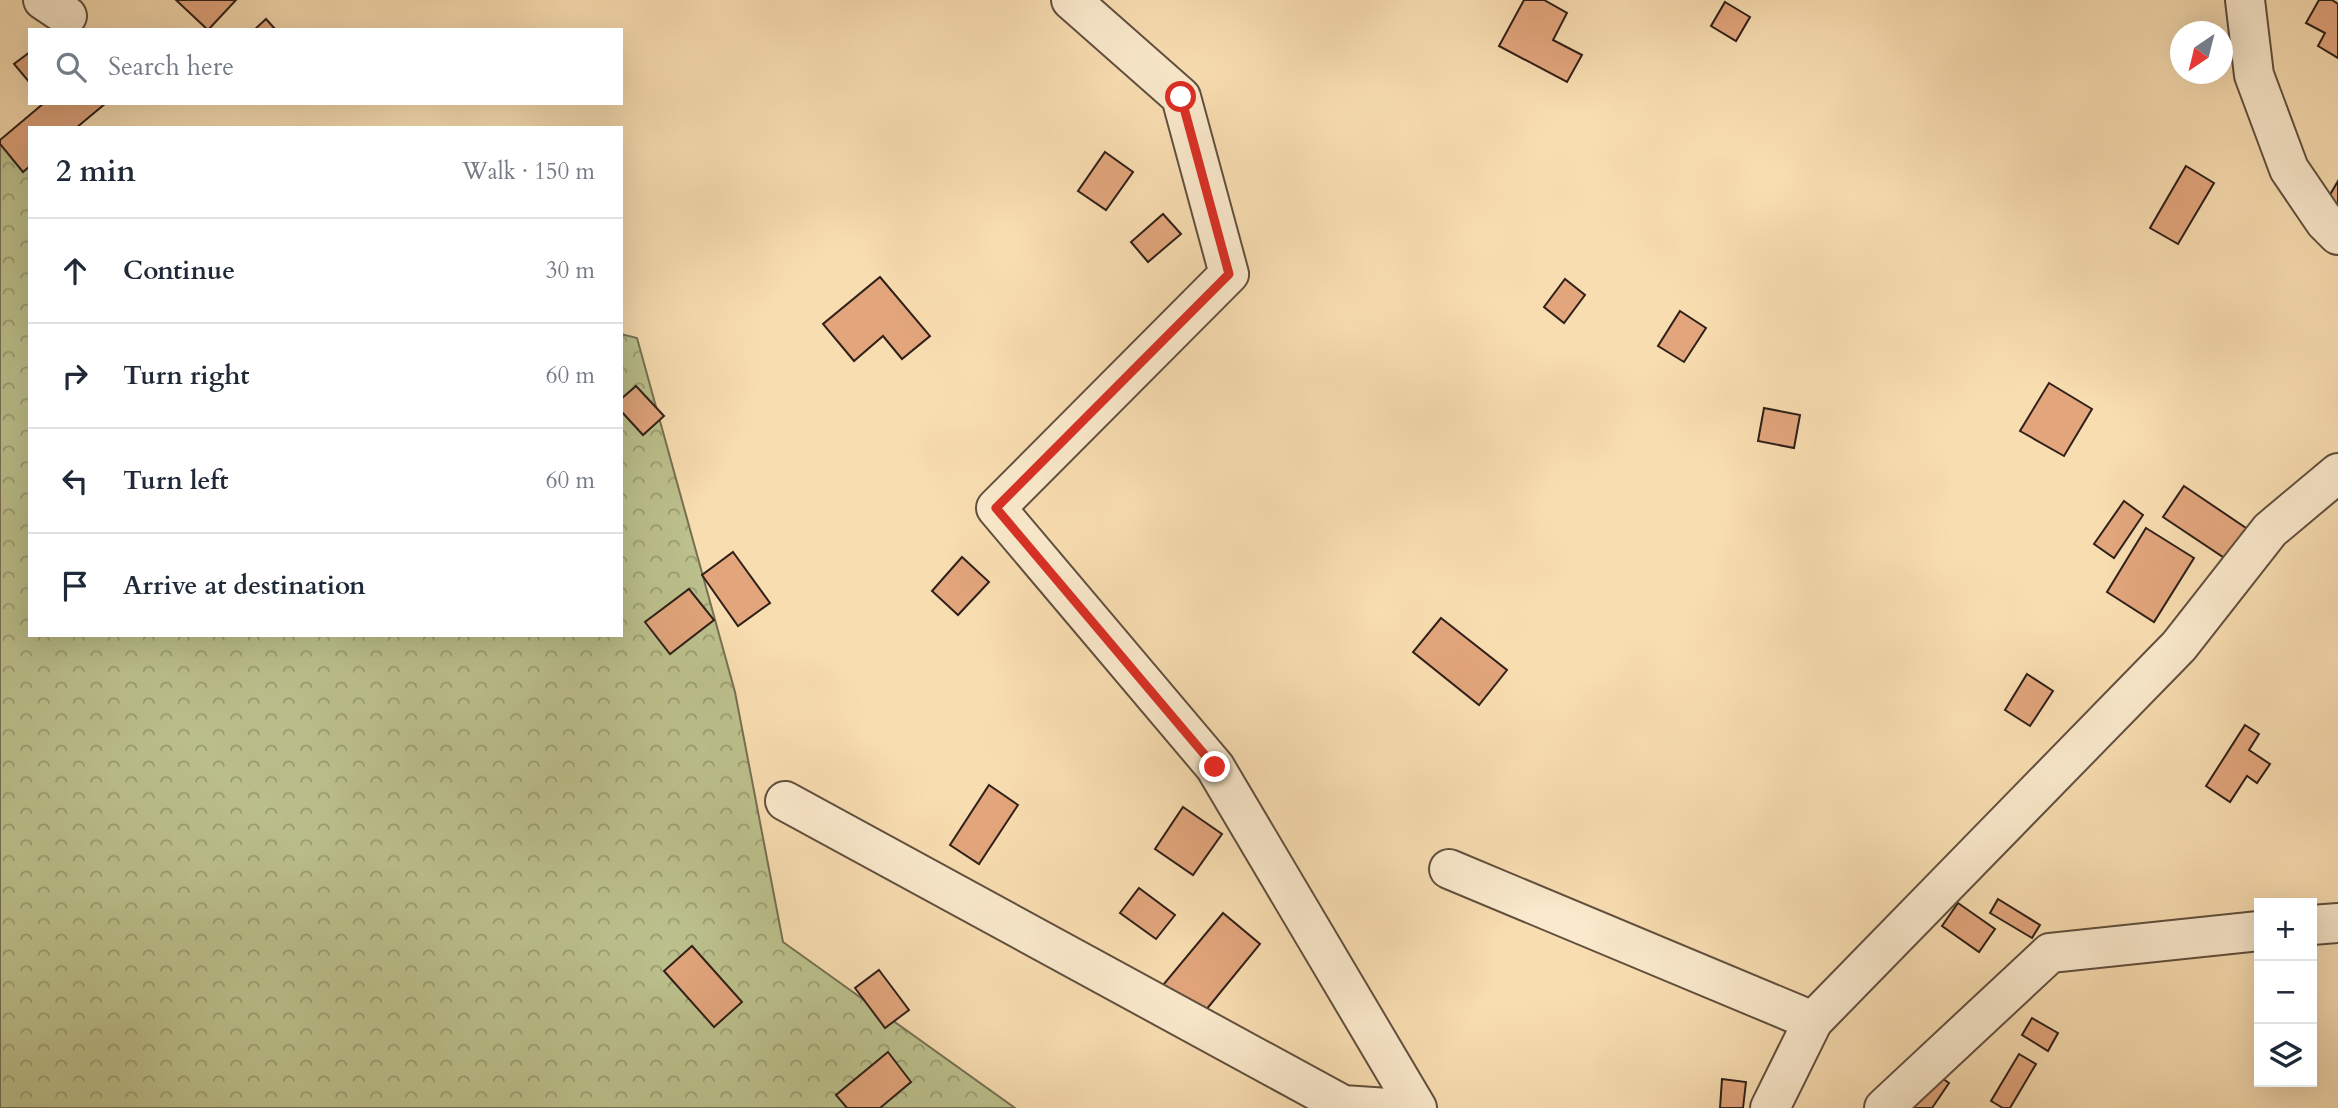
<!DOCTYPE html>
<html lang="en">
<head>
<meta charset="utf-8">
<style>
	body { margin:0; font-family:Cardo,serif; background:#f2f2f3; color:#1f2937 }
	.controls { position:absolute; right:21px; bottom:21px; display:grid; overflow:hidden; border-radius:0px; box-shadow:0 7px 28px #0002 }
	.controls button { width:63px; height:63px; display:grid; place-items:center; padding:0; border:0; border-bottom:2px solid #e0e1e3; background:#fff; color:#1f2937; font:35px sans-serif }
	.compass { position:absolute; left:2170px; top:21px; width:63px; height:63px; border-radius:50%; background:#fff; box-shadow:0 7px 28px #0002; rotate:215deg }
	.stop { position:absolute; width:21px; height:21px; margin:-16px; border:5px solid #d93025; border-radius:50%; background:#fff }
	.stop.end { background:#d93025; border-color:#fff; box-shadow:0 2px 7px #0008 }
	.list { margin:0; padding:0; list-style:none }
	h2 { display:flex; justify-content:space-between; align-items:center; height:91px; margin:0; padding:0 28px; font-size:30px }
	h2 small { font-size:23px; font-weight:400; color:#747a83 }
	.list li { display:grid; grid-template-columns:46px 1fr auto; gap:21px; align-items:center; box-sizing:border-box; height:105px; padding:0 28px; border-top:2px solid #e0e1e3 }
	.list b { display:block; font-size:26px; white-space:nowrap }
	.list em { font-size:23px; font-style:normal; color:#747a83 }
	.icon { flex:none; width:38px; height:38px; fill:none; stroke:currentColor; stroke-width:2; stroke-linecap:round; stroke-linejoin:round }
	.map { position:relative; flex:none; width:2338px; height:1108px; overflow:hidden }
	.search { position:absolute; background:#fff; box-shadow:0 7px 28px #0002; left:28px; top:28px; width:595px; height:77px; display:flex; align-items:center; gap:18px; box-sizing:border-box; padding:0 24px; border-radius:0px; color:#747a83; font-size:26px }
	.panel { position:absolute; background:#fff; box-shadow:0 7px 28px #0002; left:28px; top:126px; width:595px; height:511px; border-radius:0px }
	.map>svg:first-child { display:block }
	.forest { fill:url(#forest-crowns); stroke:#767052; stroke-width:2 }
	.building { fill:#e2a57c; stroke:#2f2018; stroke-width:2 }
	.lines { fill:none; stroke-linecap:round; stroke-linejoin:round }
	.minor-casing { stroke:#614f3e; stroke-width:42 }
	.minor { stroke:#fae9cc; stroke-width:38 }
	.route { stroke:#d93025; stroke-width:9 }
</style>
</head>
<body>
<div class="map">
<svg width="2338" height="1108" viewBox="0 0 2338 1108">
	<defs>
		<pattern id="forest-crowns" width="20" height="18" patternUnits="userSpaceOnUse" patternTransform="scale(1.75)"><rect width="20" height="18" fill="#bcc18d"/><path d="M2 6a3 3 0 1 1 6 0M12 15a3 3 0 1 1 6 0" fill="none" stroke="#999c72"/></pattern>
	</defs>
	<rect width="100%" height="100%" fill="#f8ddb1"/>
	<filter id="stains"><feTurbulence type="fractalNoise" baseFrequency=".00286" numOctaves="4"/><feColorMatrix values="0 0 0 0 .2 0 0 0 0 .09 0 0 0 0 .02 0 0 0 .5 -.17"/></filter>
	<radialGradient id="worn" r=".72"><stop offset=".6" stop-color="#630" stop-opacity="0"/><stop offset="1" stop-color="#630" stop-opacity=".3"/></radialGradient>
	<!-- forest -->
	<path class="forest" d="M0,142L30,152V635H621V334L637,338L735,692L783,942L1015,1108H0Z"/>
	<!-- building -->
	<g class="building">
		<path d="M176,0H236L208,30Z"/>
		<path d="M1524,0H1544L1567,13L1553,40L1582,55L1567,82L1499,46Z"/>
		<path d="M2319,0H2332L2338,4V58L2318,46L2325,33L2306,23Z"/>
		<path d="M1725,2L1750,17L1736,41L1711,26Z"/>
		<path d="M266,19L276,30H254Z"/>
		<path d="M30,52V83L14,64Z"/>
		<path d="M44,103H106L76,128H30V166L23,172L0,144V140Z"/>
		<path d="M1105,152L1133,172L1106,210L1078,191Z"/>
		<path d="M2186,166L2214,183L2178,244L2150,228Z"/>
		<path d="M2338,181V213L2324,205Z"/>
		<path d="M1163,214L1181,234L1148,262L1131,242Z"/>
		<path d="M880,277L930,336L902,359L883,336L854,361L823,324Z"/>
		<path d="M1565,279L1585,295L1564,323L1544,307Z"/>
		<path d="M1680,311L1706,328L1684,362L1658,346Z"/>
		<path d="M2049,383L2092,409L2064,456L2020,431Z"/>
		<path d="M636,386L664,416L643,435L621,411V399Z"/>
		<path d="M1764,408L1800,415L1794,448L1758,441Z"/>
		<path d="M2184,486L2249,530L2229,561L2163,517Z"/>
		<path d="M2124,501L2143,515L2114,558L2094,544Z"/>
		<path d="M2146,528L2194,558L2154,622L2107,592Z"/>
		<path d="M733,552L770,603L738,626L702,575Z"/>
		<path d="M962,557L989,582L958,615L932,591Z"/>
		<path d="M689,589L714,620L670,654L645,622Z"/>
		<path d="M1441,618L1507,670L1479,705L1413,652Z"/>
		<path d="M2027,674L2053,691L2030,726L2005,710Z"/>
		<path d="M2245,725L2259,734L2249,750L2270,764L2257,783L2247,776L2230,802L2206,786Z"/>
		<path d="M989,785L1018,805L979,864L950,845Z"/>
		<path d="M1183,807L1222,834L1193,875L1155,849Z"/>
		<path d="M1139,888L1175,915L1156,939L1120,913Z"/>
		<path d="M1998,899L2040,925L2032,938L1990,913Z"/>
		<path d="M1958,903L1995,929L1979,952L1942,926Z"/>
		<path d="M1223,913L1260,944L1201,1016L1163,985Z"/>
		<path d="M692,946L742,1002L714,1027L664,971Z"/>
		<path d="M879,970L909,1010L885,1028L855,988Z"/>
		<path d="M2032,1018L2058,1033L2048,1051L2022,1035Z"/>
		<path d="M888,1052L911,1082L880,1108H847L836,1095Z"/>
		<path d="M2019,1054L2036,1064L2010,1108H2003L1991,1101Z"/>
		<path d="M1920,1063L1949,1083L1932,1108H1889Z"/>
		<path d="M1722,1079L1746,1082L1743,1108H1720Z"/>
	</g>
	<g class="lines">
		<!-- minor casing -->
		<g class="minor-casing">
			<g id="minor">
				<path d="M43,0L67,16"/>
				<path d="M1071,0L1181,97L1229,274L996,508L1215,767L1417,1108"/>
				<path d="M2245,0L2254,75L2289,169L2325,222L2338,235"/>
				<path d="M785,801L1343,1105L1388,1108"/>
				<path d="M1449,869L1813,1021"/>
				<path d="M2312,925L2338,923"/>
				<path d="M1770,1108L1813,1021L2179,646L2270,530L2338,473"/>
				<path d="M1884,1108L2050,953L2259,931"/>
			</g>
		</g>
		<!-- minor -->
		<use href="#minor" class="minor"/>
	</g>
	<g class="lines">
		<!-- route -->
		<path class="route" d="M1181,97L1229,274L996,508L1215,767"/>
	</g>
	<rect width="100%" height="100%" filter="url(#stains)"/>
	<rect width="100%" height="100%" fill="url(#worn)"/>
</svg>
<div class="controls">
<button>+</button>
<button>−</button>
<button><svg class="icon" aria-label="layers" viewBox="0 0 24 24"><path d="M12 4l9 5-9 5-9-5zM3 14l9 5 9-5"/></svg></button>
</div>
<svg class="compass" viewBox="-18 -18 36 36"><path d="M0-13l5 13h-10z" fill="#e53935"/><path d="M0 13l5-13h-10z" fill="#747a83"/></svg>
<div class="stop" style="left:1181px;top:97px"></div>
<div class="stop end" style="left:1215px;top:767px"></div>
<div class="search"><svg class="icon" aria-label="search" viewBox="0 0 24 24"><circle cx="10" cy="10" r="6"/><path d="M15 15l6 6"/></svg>Search here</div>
<section class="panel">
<h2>2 min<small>Walk · 150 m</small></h2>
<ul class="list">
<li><svg class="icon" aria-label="ahead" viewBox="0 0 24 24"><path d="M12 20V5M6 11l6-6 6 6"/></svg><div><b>Continue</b></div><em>30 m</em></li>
<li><svg class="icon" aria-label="right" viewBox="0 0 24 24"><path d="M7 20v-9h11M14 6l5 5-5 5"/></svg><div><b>Turn right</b></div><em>60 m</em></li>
<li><svg class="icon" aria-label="left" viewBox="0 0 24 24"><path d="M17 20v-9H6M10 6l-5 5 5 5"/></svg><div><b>Turn left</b></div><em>60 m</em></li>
<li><svg class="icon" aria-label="arrive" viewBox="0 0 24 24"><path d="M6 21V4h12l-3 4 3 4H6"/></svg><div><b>Arrive at destination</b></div></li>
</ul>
</section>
</div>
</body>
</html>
